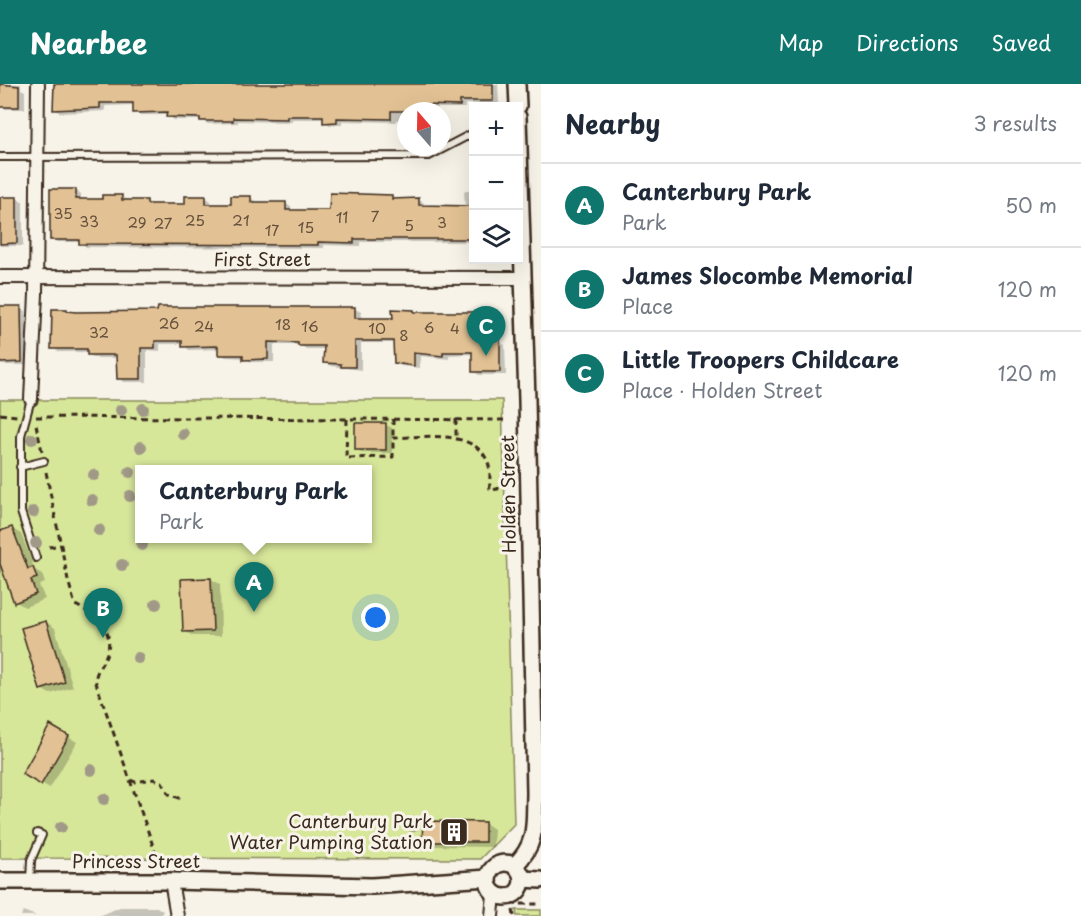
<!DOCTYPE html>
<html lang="en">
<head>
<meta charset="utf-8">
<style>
	body { margin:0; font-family:"Playpen Sans",sans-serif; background:#f2f2f3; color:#1f2937 }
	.controls { position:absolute; right:18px; top:18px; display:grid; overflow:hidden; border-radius:0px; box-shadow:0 6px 24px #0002 }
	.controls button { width:54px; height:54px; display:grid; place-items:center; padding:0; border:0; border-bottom:2px solid #e0e1e3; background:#fff; color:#1f2937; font:30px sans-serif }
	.compass { position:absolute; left:397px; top:18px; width:54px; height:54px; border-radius:50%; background:#fff; box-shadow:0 6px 24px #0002; rotate:340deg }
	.you { position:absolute; left:376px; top:534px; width:21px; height:21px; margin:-15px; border:4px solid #fff; border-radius:50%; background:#1a73e8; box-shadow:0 0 0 9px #1a73e833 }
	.badge { display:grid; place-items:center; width:39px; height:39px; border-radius:50%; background:#0f766e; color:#fff; font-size:20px; font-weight:700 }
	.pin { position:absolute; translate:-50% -50px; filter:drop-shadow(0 2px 3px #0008) }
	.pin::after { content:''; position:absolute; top:32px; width:21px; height:18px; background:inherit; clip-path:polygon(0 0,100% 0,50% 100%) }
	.popup { position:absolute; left:135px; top:381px; width:237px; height:78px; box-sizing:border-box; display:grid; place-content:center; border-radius:0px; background:#fff; filter:drop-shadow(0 2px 4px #0005); font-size:20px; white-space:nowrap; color:#747a83 }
	.popup b { font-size:22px; color:#1f2937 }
	.popup::after { content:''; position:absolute; left:50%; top:100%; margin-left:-12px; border:12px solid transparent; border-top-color:#fff }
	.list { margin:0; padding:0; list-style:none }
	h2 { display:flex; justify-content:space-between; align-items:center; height:78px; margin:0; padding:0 24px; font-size:26px }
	h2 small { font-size:20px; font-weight:400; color:#747a83 }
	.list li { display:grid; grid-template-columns:39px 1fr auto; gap:18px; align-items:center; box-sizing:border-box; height:84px; padding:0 24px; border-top:2px solid #e0e1e3 }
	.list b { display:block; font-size:22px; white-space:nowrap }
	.list p { margin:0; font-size:20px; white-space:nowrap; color:#747a83 }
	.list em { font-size:20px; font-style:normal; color:#747a83 }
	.icon { flex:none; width:33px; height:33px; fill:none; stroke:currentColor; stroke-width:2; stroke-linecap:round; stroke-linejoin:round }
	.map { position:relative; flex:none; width:541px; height:832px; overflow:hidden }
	header { display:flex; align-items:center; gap:36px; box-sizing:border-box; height:84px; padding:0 30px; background:#0f766e; color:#fff }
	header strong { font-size:28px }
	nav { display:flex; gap:33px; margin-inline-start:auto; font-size:21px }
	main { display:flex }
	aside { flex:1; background:#fff }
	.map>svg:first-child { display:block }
	.green { fill:#d7e79a; stroke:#89885c; stroke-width:1.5; fill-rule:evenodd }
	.shadow { fill:#0003 }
	.building { fill:#e2c294; stroke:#3b2a1e; stroke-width:1.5 }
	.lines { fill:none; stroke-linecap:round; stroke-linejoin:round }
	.service-casing { stroke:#3b2a1e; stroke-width:10 }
	.minor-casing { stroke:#3b2a1e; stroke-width:16 }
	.tertiary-casing { stroke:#3b2a1e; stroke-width:20 }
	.path { stroke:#3b2a1e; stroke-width:3; stroke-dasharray:6 4.5; stroke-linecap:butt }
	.service { stroke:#f7f3e8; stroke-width:6 }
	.minor { stroke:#f7f3e8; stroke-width:12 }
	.tertiary { stroke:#f7f3e8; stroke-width:15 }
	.tree { fill:#a19987 }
	.labels { text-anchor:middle; stroke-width:6; stroke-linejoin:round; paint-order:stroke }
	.number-label { font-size:15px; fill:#65503c }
	.street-label { font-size:18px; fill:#3b2a1e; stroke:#f7f3e8 }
	.poi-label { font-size:18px; fill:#3b2a1e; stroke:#f7f3e8; text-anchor:end }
</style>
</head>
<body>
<header>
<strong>Nearbee</strong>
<nav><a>Map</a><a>Directions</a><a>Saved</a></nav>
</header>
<main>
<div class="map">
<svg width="541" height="832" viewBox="0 0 541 832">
	<rect width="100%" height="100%" fill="#f7f3e8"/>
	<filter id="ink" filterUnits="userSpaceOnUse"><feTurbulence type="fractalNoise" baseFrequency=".0167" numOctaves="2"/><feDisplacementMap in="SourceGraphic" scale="12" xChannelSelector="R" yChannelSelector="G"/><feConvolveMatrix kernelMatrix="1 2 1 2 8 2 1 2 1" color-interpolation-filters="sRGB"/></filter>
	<g filter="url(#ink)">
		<!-- green -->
		<g class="green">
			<path d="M0,316H502L514,740L480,775L0,774ZM140,386H368V454H140Z"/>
			<path d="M516,826H541V832H517Z"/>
		</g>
		<!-- shadow -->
		<g class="shadow">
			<path d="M0,0H21V5L25,7V25H6L0,22Z"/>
			<path d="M55,0H498L499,20H465V24H430V27H406V36H396V38L342,37V41H330L324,38V35H292V38L238,37V39L208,40L201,36H174L168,31H140L134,28V21L105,22V27L61,29L55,26Z"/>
			<path d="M75,106L81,110V116H103L122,113L128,116L146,117L153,121H186L205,113L211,117V121L232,122L250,114L256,117V119H285L291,123V128H331L391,112L397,116H419L424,119V123H465L464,107H473V158H360V162L324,161V164L86,163L81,158H58L52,155Z"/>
			<path d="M17,114L23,118V162H0V115Z"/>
			<path d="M20,223L26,227L27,281H2L0,280V224Z"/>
			<path d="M355,225L361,228V236H394L414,227L419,230H494L500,233V258L505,261L506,291H479L473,287V270L449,271V275L420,272V284L401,282L395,278V259H361V286L331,282L325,279V265H306L300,261H274V278H251L245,274L226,273L220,270V265L189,266L183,260H160V267L147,266V298H124L118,294V274H94L88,270V268H59L53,264L67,227L71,229Z"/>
			<path d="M386,341L392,344V369H362L357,365Z"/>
			<path d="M12,445L21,450L35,486L42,490L45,499L39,501L45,515L25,523L16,518L0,475V449Z"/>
			<path d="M211,495L220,500L221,552H193L184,547Z"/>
			<path d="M46,538L55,544L73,603L50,610L41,605Z"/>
			<path d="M51,643L77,658L50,704L24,690Z"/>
			<path d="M485,739L494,745L493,763L433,762L424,757Z"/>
			<path d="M120,823H157L163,827L160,832H99Z"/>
			<path d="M23,827L36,832H21Z"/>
		</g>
		<!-- building -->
		<g class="building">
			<path d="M0,0L19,2V23H0Z"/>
			<path d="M54,0H493V17H460V22L425,21V27H391V35L337,34V38L323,39V32H287V35L233,34V37H200V34L166,33L167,28L133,29V19H100V24L53,26Z"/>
			<path d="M50,105H76V115H102V111H122V116H147V120H185V112H206V120H231V112H251V118H286V126H329L330,109L392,111V115L419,114V121L474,122V155H354V159L318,158V161L79,160V156H50Z"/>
			<path d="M0,113H17V159L0,160Z"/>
			<path d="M0,222H21L22,278L0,279Z"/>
			<path d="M158,223H355V234H393L392,225L414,226V228H495V255H500V288H472V268H443V272L414,269V282L394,279L393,257H355V283H341V280L323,279L324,262H298V259L268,258V275L243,276V271H218V262L182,263V257H155V264H141V295H117L116,271H87V265H51L52,225H67V227L76,228L157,227Z"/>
			<rect x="355" y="339" width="31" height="27"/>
			<path d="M12,443L28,485L33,483L37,494L31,496L36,510L14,519L0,480V447Z"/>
			<path d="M211,494L213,547L183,548L181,495Z"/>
			<path d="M46,537L65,598L40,606L21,544Z"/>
			<path d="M50,641L69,652L41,701L22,690Z"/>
			<path d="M423,737L485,738V758H422Z"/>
		</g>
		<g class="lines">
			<!-- service casing -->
			<g class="service-casing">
				<g id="service">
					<path d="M0,73L429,72L473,49"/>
					<path d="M31,315L21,352V428L36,474"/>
					<path d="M20,383L44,377"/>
					<path d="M30,797L31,776L42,751L37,749"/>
				</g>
			</g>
			<!-- minor casing -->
			<g class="minor-casing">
				<g id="minor">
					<path d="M0,193L524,194"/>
					<path d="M31,315L36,210L38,0"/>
					<path d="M171,797L177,832"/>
					<path d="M492,832L494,810"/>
				</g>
			</g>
			<!-- tertiary casing -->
			<g class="tertiary-casing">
				<g id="tertiary">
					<path d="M517,0L518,22"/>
					<circle cx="505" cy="796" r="17"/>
					<path d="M515,781C538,759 534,739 535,709L527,316L518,33"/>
					<path d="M522,795L541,796"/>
					<path d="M0,797H171L372,802L488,794"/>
				</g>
			</g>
			<!-- path -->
			<g class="path">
				<path d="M0,330L17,332"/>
				<path d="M36,333L505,336"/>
				<path d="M347,335L346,374L393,373V354C422,353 479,344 489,382C491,389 489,398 490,406L498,405V401"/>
				<path d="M393,335V354"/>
				<path d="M456,335V353"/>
				<path d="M36,341L42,367"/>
				<path d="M46,388L68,496L75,521C94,530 115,544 107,569C104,578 97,585 95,596L158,776"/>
				<path d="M49,463L61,461"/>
				<path d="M131,696L135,698L154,695L162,698L169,710L182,715"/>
				<path d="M514,832L512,820H541"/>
			</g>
			<!-- service -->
			<use href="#service" class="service"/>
			<!-- minor -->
			<use href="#minor" class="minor"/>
			<!-- tertiary -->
			<use href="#tertiary" class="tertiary"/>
		</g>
		<!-- trees -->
		<g class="tree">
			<circle cx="143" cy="325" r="6"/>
			<circle cx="121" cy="326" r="6"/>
			<circle cx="183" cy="350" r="6"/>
			<circle cx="32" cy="355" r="6"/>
			<circle cx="141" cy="363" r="6"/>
			<circle cx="130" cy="388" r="6"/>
			<circle cx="94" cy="391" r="6"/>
			<circle cx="130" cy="412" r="6"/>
			<circle cx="92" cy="416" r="6"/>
			<circle cx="33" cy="428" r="6"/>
			<circle cx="99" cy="446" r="6"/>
			<circle cx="36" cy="459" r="6"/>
			<circle cx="142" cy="461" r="6"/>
			<circle cx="122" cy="481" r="6"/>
			<circle cx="156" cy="520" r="6"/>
			<circle cx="138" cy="574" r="6"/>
			<circle cx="91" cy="686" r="6"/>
			<circle cx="104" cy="715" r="6"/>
			<circle cx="413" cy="742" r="6"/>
			<circle cx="61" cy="743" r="6"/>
		</g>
	</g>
	<!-- icons -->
	<defs>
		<g id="building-square" transform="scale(1.5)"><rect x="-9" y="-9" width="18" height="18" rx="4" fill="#3b2a1e" stroke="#f7f3e8"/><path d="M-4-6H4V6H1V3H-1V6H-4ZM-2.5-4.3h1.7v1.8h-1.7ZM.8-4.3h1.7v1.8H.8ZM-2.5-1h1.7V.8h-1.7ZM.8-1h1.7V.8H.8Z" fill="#fff"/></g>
	</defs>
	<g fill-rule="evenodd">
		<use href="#building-square" x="454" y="748"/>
	</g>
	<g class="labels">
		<!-- number labels -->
		<g class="number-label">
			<text x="63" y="135">35</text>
			<text x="375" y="138">7</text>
			<text x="342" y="139">11</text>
			<text x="195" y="142">25</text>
			<text x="241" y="142">21</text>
			<text x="89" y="143">33</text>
			<text x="137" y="144">29</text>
			<text x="442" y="144">3</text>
			<text x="163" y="145">27</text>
			<text x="409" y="147">5</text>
			<text x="306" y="149">15</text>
			<text x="272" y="152">17</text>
			<text x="169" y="245">26</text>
			<text x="283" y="246">18</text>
			<text x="204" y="248">24</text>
			<text x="310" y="248">16</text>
			<text x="429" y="249">6</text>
			<text x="377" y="250">10</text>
			<text x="455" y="250">4</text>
			<text x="99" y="254">32</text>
			<text x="404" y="257">8</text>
		</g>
		<!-- street labels -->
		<g class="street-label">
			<text x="262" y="182">First Street</text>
			<text transform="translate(509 410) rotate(-91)" y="6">Holden Street</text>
			<text x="136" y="784">Princess Street</text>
		</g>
		<!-- poi labels -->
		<g class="poi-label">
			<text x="433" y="744">Canterbury Park<tspan x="433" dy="21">Water Pumping Station</tspan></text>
		</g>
	</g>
</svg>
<div class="controls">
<button>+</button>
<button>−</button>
<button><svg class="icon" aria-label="layers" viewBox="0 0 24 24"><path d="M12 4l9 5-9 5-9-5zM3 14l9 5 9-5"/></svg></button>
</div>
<svg class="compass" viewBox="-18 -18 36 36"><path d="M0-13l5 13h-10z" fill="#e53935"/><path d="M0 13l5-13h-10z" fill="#747a83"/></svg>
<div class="you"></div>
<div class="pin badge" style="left:254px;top:528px">A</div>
<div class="popup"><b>Canterbury Park</b>Park</div>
<div class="pin badge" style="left:103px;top:554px">B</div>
<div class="pin badge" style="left:486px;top:272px">C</div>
</div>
<aside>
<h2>Nearby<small>3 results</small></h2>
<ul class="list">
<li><span class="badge">A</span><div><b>Canterbury Park</b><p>Park</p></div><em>50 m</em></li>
<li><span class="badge">B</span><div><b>James Slocombe Memorial</b><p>Place</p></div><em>120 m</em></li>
<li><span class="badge">C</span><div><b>Little Troopers Childcare</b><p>Place · Holden Street</p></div><em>120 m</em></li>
</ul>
</aside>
</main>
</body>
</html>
